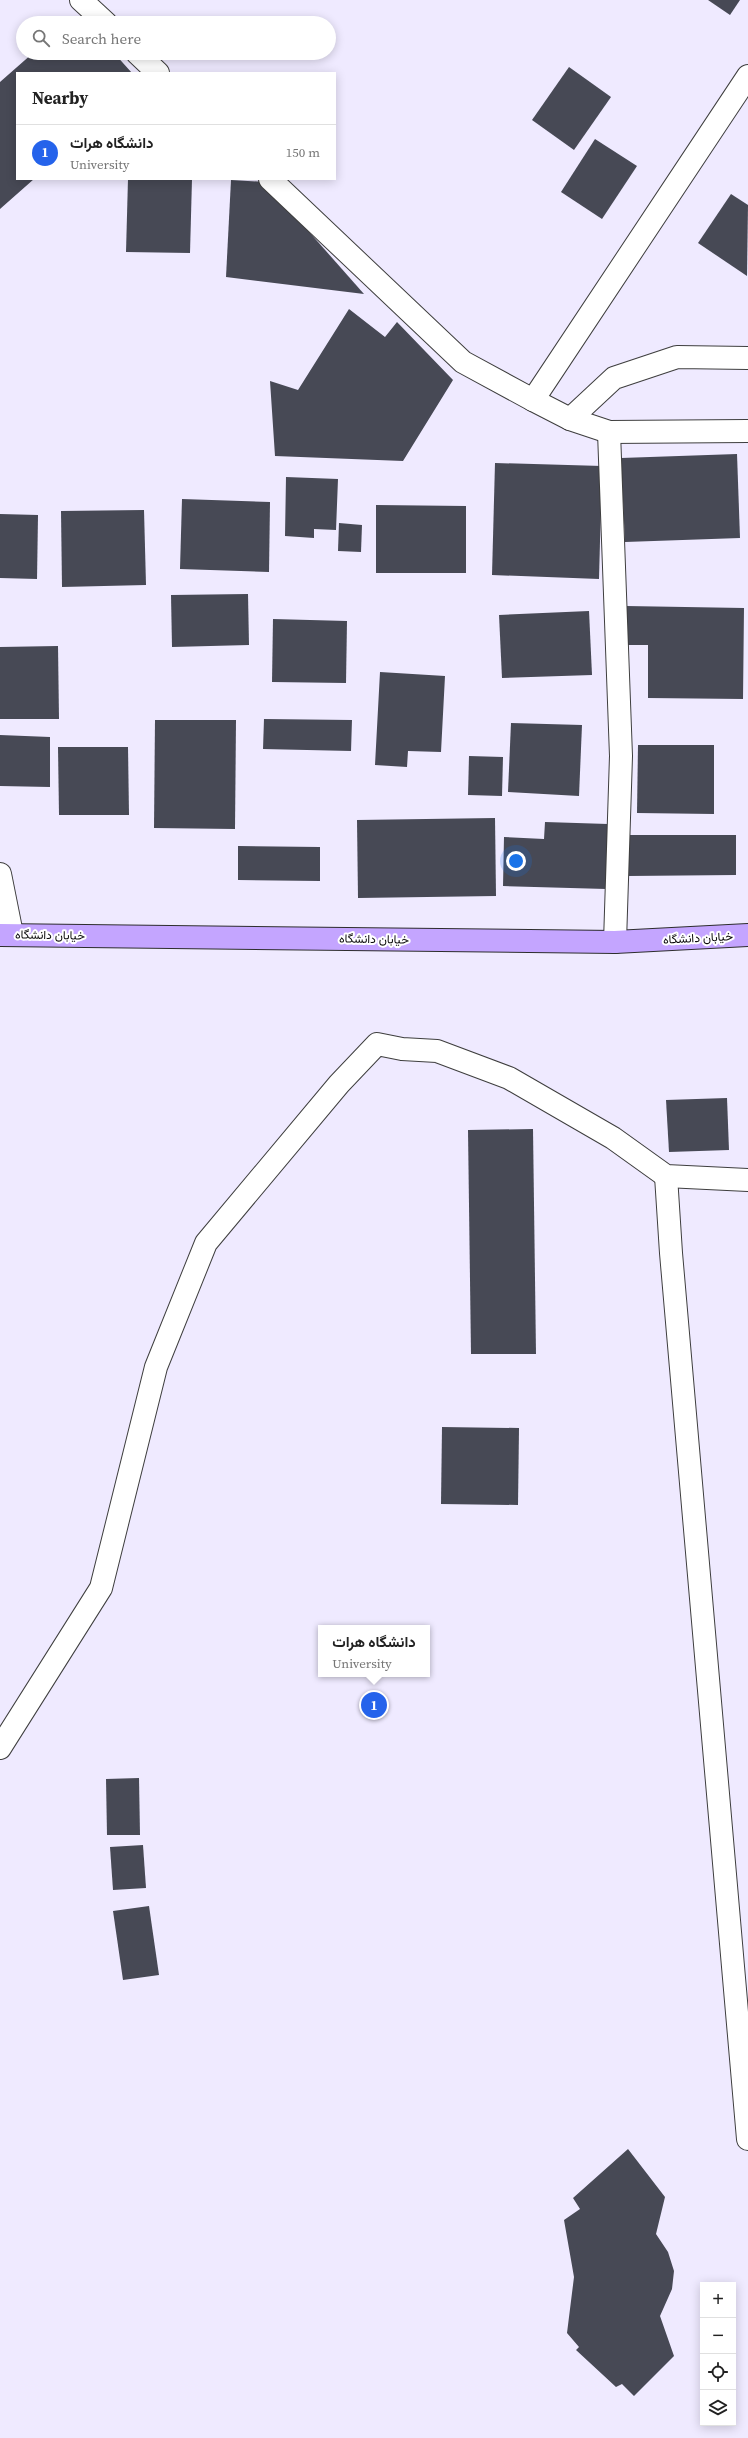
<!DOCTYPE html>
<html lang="en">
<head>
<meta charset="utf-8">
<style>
	body { margin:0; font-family:"Source Serif 4",Vazirmatn,serif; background:#f2f2f2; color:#222 }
	.controls { position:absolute; right:12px; bottom:12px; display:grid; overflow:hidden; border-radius:0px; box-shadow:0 2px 10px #0003 }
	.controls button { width:36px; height:36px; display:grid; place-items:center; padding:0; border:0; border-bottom:1px solid #e0e0e0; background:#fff; color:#222; font:20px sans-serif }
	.you { position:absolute; left:516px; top:861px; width:14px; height:14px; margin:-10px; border:3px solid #fff; border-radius:50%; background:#1a73e8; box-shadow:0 0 0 6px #1a73e833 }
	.badge { display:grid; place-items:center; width:26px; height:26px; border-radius:50%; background:#2563eb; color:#fff; font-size:13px; font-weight:700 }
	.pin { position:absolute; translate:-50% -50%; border:2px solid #fff; box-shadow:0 1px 4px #0006 }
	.popup { position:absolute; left:318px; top:1625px; width:112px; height:52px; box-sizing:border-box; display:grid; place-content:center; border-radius:0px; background:#fff; filter:drop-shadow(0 1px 3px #0005); font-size:13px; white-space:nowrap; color:#767676 }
	.popup b { font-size:15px; color:#222 }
	.popup::after { content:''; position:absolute; left:50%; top:100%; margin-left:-8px; border:8px solid transparent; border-top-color:#fff }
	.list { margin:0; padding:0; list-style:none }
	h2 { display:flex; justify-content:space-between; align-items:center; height:52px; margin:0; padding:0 16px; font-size:17px }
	h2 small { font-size:13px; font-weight:400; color:#767676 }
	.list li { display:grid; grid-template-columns:26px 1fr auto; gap:12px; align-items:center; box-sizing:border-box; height:56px; padding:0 16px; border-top:1px solid #e0e0e0 }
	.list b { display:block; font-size:15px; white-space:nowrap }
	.list p { margin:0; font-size:13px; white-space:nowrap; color:#767676 }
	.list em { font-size:13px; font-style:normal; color:#767676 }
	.icon { flex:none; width:22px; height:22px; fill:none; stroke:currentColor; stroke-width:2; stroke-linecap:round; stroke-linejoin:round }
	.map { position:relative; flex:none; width:748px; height:2438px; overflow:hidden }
	.search { position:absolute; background:#fff; box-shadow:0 2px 10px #0003; left:16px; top:16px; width:320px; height:44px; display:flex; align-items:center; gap:10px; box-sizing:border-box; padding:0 14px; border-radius:22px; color:#767676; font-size:15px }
	.panel { position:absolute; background:#fff; box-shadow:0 2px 10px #0003; left:16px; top:72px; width:320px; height:108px; border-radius:0px }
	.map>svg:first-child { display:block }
	.building { fill:#474955 }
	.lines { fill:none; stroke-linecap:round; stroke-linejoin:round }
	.lane-casing { stroke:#3e3e3e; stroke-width:24 }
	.street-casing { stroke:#3e3e3e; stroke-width:24 }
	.secondary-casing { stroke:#2d2d2d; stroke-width:24 }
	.lane { stroke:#fff; stroke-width:22 }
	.street { stroke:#fff; stroke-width:22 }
	.secondary { stroke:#c4a5ff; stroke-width:22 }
	.labels { text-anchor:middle; stroke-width:4; stroke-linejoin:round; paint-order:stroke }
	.street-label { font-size:12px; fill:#0b0b0b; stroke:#fff }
</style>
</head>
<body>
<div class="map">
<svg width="748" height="2438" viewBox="0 0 748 2438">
	<rect width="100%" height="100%" fill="#efeaff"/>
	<!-- building -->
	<g class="building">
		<path d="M708,0H740L730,15Z"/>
		<path d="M33,53H114L132,73H17V179H34L0,209V82Z"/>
		<path d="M569,67L611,97L574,150L532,120Z"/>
		<path d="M595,139L637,166L602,219L561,192Z"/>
		<path d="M128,179H192L190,253L126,252Z"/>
		<path d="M231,180L265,182L364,294L226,277Z"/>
		<path d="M731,194L748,205L747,276L698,243Z"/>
		<path d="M349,309L385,337L397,322L453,380L403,461L275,456L270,381L298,390Z"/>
		<path d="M737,454L740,538L625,542L621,458Z"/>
		<path d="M495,463L602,466L599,579L492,575Z"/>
		<path d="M286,477L338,479L336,530L314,529V538L285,536Z"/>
		<path d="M182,499L270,502L269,572L180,569Z"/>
		<path d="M376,505L466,506V573H376Z"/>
		<path d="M144,510L146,585L62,587L61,511Z"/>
		<path d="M0,514L38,515L37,579L0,578Z"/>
		<path d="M339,523L362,525L361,552L338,551Z"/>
		<path d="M248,594L249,645L172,647L171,595Z"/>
		<path d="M626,606L744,608L743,699L648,698V645H626Z"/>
		<path d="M589,611L592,675L502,678L499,615Z"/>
		<path d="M273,619L347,621L346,683L272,682Z"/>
		<path d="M58,646L59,719H0V647Z"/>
		<path d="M380,672L445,676L441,752L408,751L407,767L375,765Z"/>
		<path d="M264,719L352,720L351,751L263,749Z"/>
		<path d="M155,720H236L235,829L154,828Z"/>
		<path d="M511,723L582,725L579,796L508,792Z"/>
		<path d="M0,735L50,737V787L0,786Z"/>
		<path d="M638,745H714V814L637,813Z"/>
		<path d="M58,747H128L129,815H59Z"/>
		<path d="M469,756L503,757L502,796L468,795Z"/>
		<path d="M495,818L496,896L358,898L357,820Z"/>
		<path d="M545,822L608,824L606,889L503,886L504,837L544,839Z"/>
		<path d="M628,835H736V875L628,876Z"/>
		<path d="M238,846L320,847V881L238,880Z"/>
		<path d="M727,1098L729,1150L669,1152L666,1100Z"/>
		<path d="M533,1129L536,1354H471L468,1130Z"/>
		<path d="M442,1427L519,1428L518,1505L441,1504Z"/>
		<path d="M139,1778L140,1835H107L106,1779Z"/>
		<path d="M143,1845L146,1888L113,1890L110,1847Z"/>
		<path d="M149,1906L159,1975L123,1980L113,1911Z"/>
		<path d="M628,2149L665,2197L656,2234L668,2252L674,2271L672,2289L660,2316L674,2356L634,2396L622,2384L616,2387L576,2350L579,2347L567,2333L574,2277L564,2220L580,2209L573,2198Z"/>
	</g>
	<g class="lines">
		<!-- lane casing -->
		<g class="lane-casing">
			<g id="lane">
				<path d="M609,432L621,756L615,942"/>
				<path d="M666,1176L671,1253L748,2139"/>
				<path d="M0,1748L101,1588L156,1367L206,1243L339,1084L377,1044L402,1049L437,1051L509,1078L613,1138L666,1176L748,1180"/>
			</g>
		</g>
		<!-- street casing -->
		<g class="street-casing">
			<g id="street">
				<path d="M81,0L106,23"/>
				<path d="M137,53L158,73"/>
				<path d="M270,179L463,362L533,400L570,419L609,432L748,431"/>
				<path d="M533,400L748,76"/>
				<path d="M570,419L614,378L677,357L748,358"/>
				<path d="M0,874L12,934"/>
			</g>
		</g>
		<!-- secondary casing -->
		<g class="secondary-casing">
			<path id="secondary" d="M0,935L615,942L748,935"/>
		</g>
		<!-- lane -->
		<use href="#lane" class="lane"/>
		<!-- street -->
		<use href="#street" class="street"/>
		<!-- secondary -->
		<use href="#secondary" class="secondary"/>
	</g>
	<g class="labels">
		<!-- street labels -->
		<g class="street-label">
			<text transform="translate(50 935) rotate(1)" y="4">خیابان دانشگاه</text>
			<text transform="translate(698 938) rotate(-3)" y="4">خیابان دانشگاه</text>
			<text transform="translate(374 939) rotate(1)" y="4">خیابان دانشگاه</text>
		</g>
	</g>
</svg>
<div class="controls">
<button>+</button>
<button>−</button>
<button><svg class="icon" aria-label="locate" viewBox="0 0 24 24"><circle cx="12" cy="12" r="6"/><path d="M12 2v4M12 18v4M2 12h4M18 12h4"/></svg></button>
<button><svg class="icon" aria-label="layers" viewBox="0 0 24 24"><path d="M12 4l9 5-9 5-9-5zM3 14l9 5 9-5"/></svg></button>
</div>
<div class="you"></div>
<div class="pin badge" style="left:374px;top:1705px">1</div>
<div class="popup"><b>دانشگاه هرات</b>University</div>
<div class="search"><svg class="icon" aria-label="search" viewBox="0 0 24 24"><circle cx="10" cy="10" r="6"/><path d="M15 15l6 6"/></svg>Search here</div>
<section class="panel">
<h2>Nearby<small></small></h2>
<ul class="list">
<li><span class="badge">1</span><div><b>دانشگاه هرات</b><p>University</p></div><em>150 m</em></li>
</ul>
</section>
</div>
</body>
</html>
